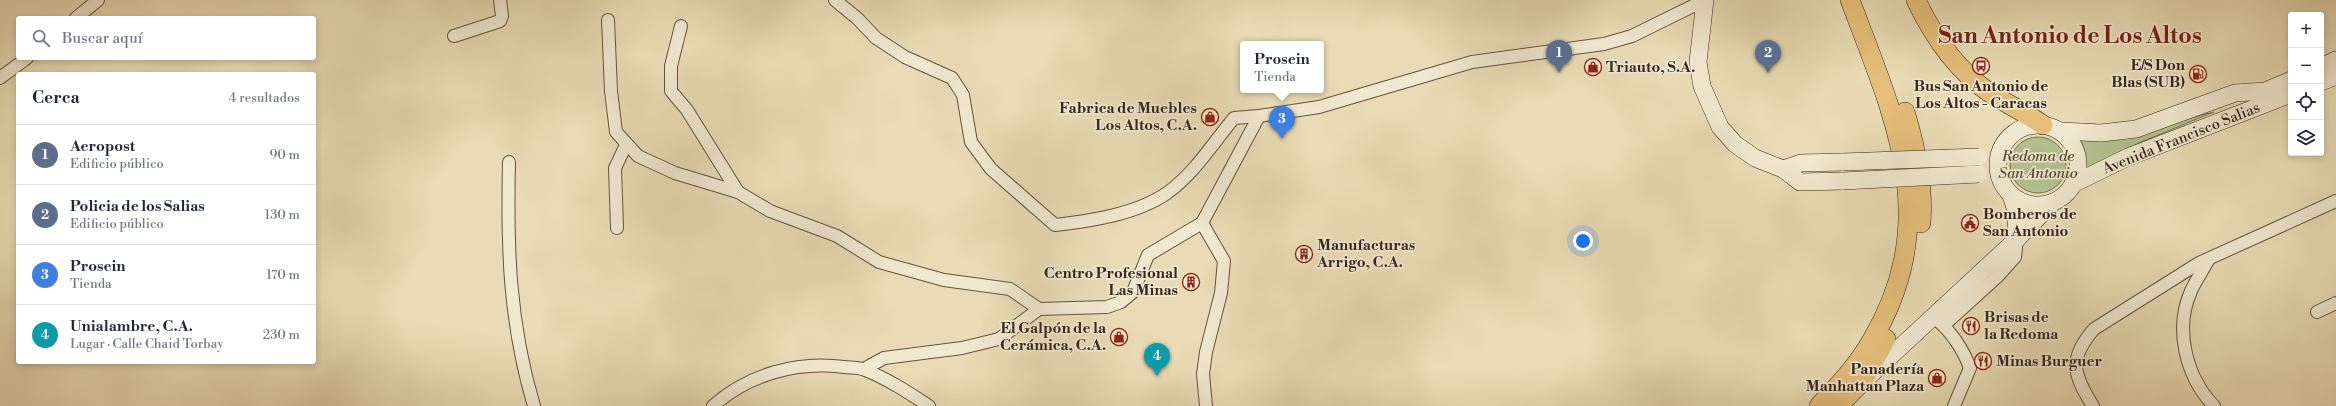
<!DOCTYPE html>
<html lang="es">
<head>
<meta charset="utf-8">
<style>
	body { margin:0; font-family:"Libre Bodoni",serif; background:#f6f6f7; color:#1f2937 }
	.controls { position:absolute; right:12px; top:12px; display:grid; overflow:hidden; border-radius:4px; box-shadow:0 2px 6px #0003 }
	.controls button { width:36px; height:36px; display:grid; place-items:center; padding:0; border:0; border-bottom:1px solid #e0e1e3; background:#fff; color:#1f2937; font:20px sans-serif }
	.you { position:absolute; left:1583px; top:241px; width:14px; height:14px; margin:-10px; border:3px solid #fff; border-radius:50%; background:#1a73e8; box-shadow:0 0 0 6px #1a73e833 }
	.badge { display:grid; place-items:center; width:26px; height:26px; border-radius:50%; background:#0b8043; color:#fff; font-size:13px; font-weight:700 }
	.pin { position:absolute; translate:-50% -33px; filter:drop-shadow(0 1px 2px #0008) }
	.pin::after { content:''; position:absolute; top:21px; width:14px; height:12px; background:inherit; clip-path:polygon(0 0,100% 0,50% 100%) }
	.popup { position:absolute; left:1240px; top:41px; width:84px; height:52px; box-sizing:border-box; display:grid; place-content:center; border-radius:4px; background:#fff; filter:drop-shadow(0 1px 3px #0005); font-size:13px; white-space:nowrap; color:#747a83 }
	.popup b { font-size:15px; color:#1f2937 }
	.popup::after { content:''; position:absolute; left:50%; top:100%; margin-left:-8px; border:8px solid transparent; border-top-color:#fff }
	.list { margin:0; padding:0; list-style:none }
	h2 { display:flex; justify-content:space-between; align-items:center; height:52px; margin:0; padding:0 16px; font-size:17px }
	h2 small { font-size:13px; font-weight:400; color:#747a83 }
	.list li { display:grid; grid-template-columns:26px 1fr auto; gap:12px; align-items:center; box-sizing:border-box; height:60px; padding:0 16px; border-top:1px solid #e0e1e3 }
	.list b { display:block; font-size:15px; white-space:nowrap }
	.list p { margin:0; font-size:13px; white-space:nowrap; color:#747a83 }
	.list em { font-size:13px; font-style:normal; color:#747a83 }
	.icon { flex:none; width:22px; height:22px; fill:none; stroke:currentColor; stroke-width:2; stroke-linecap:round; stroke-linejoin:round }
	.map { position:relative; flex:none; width:2336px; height:406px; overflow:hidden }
	.search { position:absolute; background:#fff; box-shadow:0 2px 6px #0003; left:16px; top:16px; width:300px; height:44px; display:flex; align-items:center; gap:10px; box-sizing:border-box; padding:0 14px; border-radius:4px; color:#747a83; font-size:15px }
	.panel { position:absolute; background:#fff; box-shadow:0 2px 6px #0003; left:16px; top:72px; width:300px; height:292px; border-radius:4px }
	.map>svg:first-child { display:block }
	.green { fill:#b3c190; stroke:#757456 }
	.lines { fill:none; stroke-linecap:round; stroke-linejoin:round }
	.street-casing { stroke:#635343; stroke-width:14 }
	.secondary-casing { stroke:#37261d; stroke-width:18 }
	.primary-casing { stroke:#37261d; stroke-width:20 }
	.street { stroke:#f0e8cf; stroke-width:12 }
	.secondary { stroke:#f0e8cf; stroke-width:17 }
	.primary { stroke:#e4be7a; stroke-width:19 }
	.secondary-bridge-casing { stroke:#37261d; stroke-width:18; stroke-linecap:butt }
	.secondary-bridge { stroke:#f0e8cf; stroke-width:17 }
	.labels { text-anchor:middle; stroke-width:3.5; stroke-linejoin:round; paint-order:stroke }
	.poi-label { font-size:15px; font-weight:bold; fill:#37261d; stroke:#f0e8cf; text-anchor:end }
	.street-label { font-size:15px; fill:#37261d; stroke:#f0e8cf }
	.park-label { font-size:15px; font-style:italic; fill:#564d3a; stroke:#f0e8cf }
	.town-label { font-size:23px; font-weight:bold; fill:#7a1f14; stroke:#f0e8cf }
</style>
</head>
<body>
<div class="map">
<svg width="2336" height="406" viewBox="0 0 2336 406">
	<rect width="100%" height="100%" fill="#e8dbb5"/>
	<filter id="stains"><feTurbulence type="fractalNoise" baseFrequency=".005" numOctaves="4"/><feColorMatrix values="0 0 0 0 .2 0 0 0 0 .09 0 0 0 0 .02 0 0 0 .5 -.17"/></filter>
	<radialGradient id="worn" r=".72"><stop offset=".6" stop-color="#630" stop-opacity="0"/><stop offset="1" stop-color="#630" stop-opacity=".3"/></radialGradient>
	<!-- green -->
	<g class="green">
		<path d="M2214,112L2141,142L2084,175L2083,149L2077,139L2173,122Z"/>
		<circle cx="2038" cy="165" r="28"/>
	</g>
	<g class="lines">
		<!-- street casing -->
		<g class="street-casing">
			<g id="street">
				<path d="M835,0L858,19L876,38L905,57L952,78L963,95L971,142L991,169L1055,225C1091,221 1137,214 1167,193C1194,174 1213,143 1234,118L1259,116L1319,107L1472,62L1604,44L1632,36L1705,0"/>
				<path d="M76,18L98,0"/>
				<path d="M608,20L611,91L616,132L638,156L675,173L738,192L770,211L837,236L879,262L944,280L1010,289L1039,309L1107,307L1121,302L1133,292L1148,255L1202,223"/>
				<path d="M681,26L671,66V91L687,110L738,192"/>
				<path d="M454,36L500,21L502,16L500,0"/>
				<path d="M0,78L27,58"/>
				<path d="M509,162C507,248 509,322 534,406"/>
				<path d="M617,228L615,168L626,145"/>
				<path d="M2209,259C2203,270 2196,280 2191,291C2174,329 2186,377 2214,406"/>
				<path d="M2317,312L2336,303"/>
				<path d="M1937,320C1951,331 1964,351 1970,368L1954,406"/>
				<path d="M1944,325L1998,276L2015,257L2017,239"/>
				<path d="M864,369L884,358L962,348L999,339L1039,309"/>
				<path d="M713,406C749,374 797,361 844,367C851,368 859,367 865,370C888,379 909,393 929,406"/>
				<path d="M1206,406L1203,374L1206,352L1221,293L1224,261L1202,223L1259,116"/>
				<path d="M2093,406C2073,374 2068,359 2094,329L2199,263L2336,201"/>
			</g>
		</g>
		<!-- secondary casing -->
		<g class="secondary-casing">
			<g id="secondary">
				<path d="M1705,0L1698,62L1702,86L1720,127L1735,144L1755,158L1783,169L1800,182L1843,181"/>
				<path d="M2321,67L2336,60"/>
				<path d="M2321,82L2336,76"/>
				<circle cx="2038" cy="165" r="40"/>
				<path d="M2061,131L2101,133L2136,129L2235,93L2265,91L2291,80"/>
				<path d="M1783,169L1801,163L1843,162"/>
				<path d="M2073,184L2128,157L2291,94"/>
				<path d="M2011,195L2016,211L2017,239"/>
				<path d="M1867,378L2017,239L2053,202"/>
			</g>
		</g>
		<!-- primary casing -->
		<g class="primary-casing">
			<g id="primary">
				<path d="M1916,0C1933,36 1956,70 1990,93C2007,104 2026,113 2043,125"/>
				<path d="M1905,112C1916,148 1924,185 1921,223"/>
				<path d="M1819,406C1838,386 1858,365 1872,340C1943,219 1895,119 1850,0"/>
				<path d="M1838,406L1861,383L1886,339"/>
			</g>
		</g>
		<!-- street -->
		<use href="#street" class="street"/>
		<!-- secondary -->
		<use href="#secondary" class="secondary"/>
		<!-- primary -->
		<use href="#primary" class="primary"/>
		<!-- secondary-bridge casing -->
		<g class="secondary-bridge-casing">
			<g id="secondary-bridge">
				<path d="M1843,162L1979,157"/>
				<path d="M1843,181L1979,174"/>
			</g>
		</g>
		<!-- secondary-bridge -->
		<use href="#secondary-bridge" class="secondary-bridge"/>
	</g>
	<!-- icons -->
	<defs>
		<g id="bus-ring" transform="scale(0.9)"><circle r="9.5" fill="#f0e8cf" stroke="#8f2418" stroke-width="1.5"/><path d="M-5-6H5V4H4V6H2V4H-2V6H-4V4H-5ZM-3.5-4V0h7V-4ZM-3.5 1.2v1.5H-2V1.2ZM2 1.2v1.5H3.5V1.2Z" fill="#8f2418"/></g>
		<g id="shop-ring" transform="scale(0.9)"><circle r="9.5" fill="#f0e8cf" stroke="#8f2418" stroke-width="1.5"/><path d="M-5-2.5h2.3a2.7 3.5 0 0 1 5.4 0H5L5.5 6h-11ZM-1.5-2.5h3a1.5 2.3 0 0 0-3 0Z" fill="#8f2418"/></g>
		<g id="fuel-ring" transform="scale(0.9)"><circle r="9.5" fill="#f0e8cf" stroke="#8f2418" stroke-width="1.5"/><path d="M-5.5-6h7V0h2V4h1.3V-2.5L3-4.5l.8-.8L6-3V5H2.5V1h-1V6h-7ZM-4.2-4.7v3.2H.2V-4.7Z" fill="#8f2418"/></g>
		<g id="civic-ring" transform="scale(0.9)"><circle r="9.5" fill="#f0e8cf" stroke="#8f2418" stroke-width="1.5"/><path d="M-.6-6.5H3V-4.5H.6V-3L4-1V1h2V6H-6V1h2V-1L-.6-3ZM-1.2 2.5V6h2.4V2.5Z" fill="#8f2418"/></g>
		<g id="building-ring" transform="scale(0.9)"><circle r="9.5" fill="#f0e8cf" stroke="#8f2418" stroke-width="1.5"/><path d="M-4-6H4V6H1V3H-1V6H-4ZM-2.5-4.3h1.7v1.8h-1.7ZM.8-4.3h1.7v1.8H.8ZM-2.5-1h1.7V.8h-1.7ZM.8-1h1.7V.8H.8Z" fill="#8f2418"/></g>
		<g id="restaurant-ring" transform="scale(0.9)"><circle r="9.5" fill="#f0e8cf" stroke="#8f2418" stroke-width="1.5"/><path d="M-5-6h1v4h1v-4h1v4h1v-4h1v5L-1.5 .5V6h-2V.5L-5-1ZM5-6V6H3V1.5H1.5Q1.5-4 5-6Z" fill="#8f2418"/></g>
	</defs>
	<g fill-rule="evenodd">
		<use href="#bus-ring" x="1981" y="66"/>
		<use href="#shop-ring" x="1593" y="67"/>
		<use href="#fuel-ring" x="2198" y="74"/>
		<use href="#shop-ring" x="1210" y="117"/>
		<use href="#civic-ring" x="1970" y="223"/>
		<use href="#building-ring" x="1304" y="254"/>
		<use href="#building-ring" x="1191" y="282"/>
		<use href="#restaurant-ring" x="1971" y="326"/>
		<use href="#shop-ring" x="1119" y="337"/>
		<use href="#restaurant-ring" x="1983" y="361"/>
		<use href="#shop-ring" x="1937" y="378"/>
	</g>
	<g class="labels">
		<!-- poi labels -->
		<g class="poi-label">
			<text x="2185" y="70">E/S Don<tspan x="2185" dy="17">Blas (SUB)</tspan></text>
			<text x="1606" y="72" text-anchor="start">Triauto, S.A.</text>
			<text x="1981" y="91" text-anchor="middle">Bus San Antonio de<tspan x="1981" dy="17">Los Altos - Caracas</tspan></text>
			<text x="1197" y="113">Fabrica de Muebles<tspan x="1197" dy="17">Los Altos, C.A.</tspan></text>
			<text x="1983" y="219" text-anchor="start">Bomberos de<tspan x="1983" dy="17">San Antonio</tspan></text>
			<text x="1317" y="250" text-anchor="start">Manufacturas<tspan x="1317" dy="17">Arrigo, C.A.</tspan></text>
			<text x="1178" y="278">Centro Profesional<tspan x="1178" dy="17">Las Minas</tspan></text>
			<text x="1984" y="322" text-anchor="start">Brisas de<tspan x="1984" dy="17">la Redoma</tspan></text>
			<text x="1106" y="333">El Galpón de la<tspan x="1106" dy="17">Cerámica, C.A.</tspan></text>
			<text x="1996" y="366" text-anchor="start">Minas Burguer</text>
			<text x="1924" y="374">Panadería<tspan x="1924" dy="17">Manhattan Plaza</tspan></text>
		</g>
		<!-- street labels -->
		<g class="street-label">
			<text transform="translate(2181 138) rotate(-22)" y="5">Avenida Francisco Salias</text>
		</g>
		<!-- park labels -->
		<g class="park-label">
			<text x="2038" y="161">Redoma de<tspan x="2038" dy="17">San Antonio</tspan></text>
		</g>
		<!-- town labels -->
		<g class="town-label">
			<text x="2070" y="43">San Antonio de Los Altos</text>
		</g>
	</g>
	<rect width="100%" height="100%" filter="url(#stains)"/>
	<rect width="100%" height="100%" fill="url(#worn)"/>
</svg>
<div class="controls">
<button>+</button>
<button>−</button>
<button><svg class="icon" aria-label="locate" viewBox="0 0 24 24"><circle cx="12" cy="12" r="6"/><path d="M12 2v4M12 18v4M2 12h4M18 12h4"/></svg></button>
<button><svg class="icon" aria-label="layers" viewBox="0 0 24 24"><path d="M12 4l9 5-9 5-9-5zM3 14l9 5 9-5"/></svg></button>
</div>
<div class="you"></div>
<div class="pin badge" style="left:1559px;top:73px;background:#5c6f8a">1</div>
<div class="pin badge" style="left:1768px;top:73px;background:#5c6f8a">2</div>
<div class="pin badge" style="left:1282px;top:139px;background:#3f7fe0">3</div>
<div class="popup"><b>Prosein</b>Tienda</div>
<div class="pin badge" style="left:1157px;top:376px;background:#0f9aa8">4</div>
<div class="search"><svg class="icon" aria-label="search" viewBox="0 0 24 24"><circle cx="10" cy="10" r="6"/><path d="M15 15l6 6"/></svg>Buscar aquí</div>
<section class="panel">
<h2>Cerca<small>4 resultados</small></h2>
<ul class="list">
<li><span class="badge" style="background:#5c6f8a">1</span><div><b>Aeropost</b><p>Edificio público</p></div><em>90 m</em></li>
<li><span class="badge" style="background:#5c6f8a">2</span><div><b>Policia de los Salias</b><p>Edificio público</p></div><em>130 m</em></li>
<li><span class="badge" style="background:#3f7fe0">3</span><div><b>Prosein</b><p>Tienda</p></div><em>170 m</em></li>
<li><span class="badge" style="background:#0f9aa8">4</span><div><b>Unialambre, C.A.</b><p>Lugar · Calle Chaid Torbay</p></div><em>230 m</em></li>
</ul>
</section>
</div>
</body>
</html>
